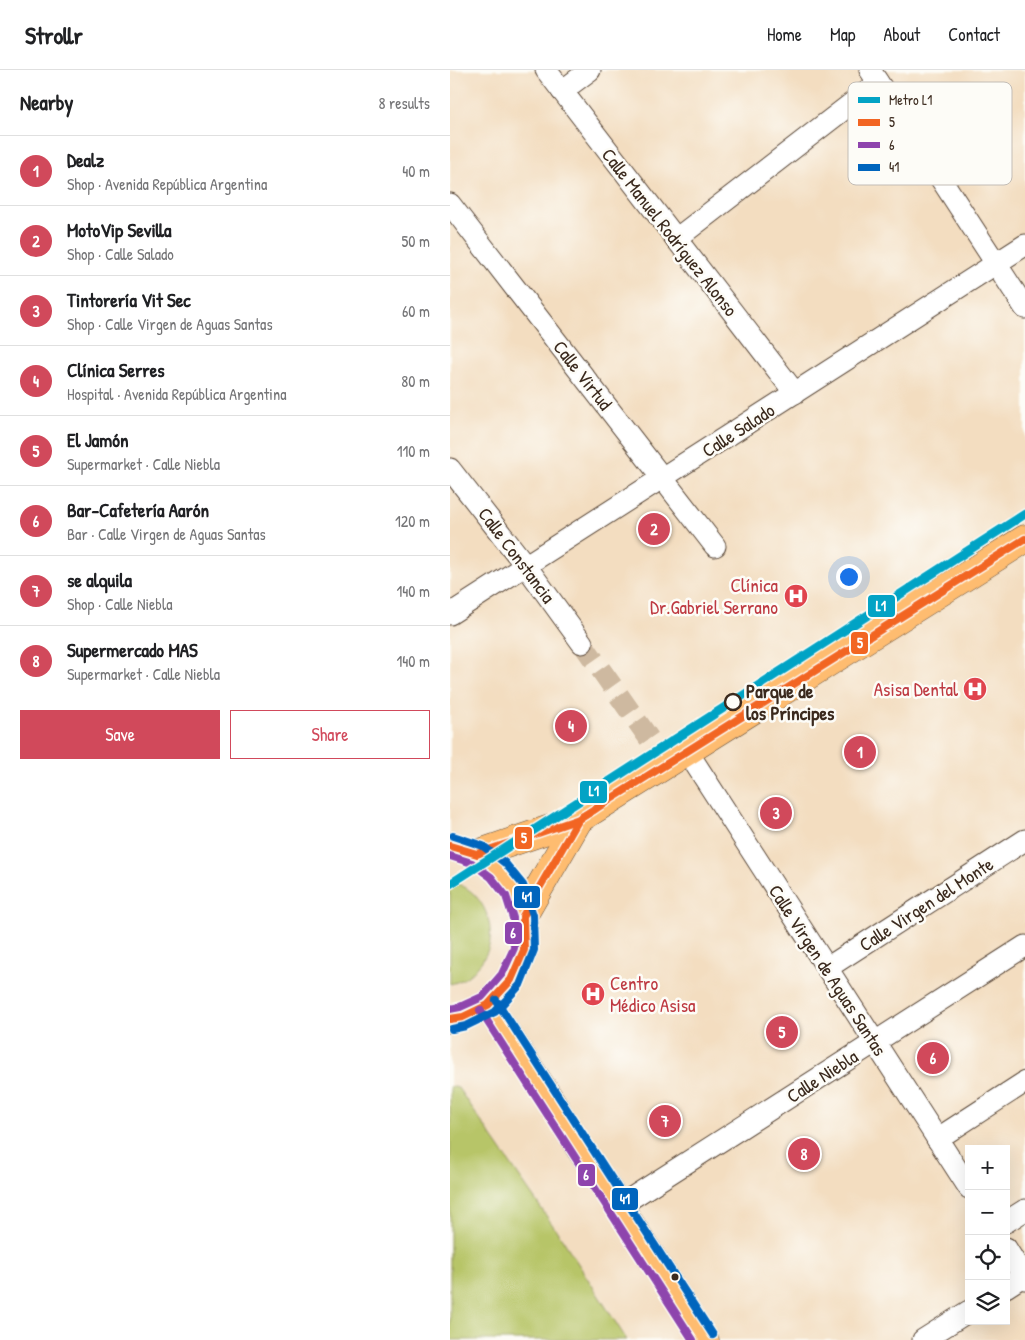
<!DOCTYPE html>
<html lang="en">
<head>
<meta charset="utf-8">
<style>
	body { margin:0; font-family:"Patrick Hand",sans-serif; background:#f2f2f2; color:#202124 }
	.controls { position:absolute; right:15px; bottom:15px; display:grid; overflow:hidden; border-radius:0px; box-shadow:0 5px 20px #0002 }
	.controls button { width:45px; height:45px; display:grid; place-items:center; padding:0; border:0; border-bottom:1px solid #e0e0e0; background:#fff; color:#202124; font:25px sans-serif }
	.you { position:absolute; left:398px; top:506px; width:18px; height:18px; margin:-12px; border:4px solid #fff; border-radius:50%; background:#1a73e8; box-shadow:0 0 0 8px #1a73e833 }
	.badge { display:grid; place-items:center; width:32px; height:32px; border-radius:50%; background:#d1495b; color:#fff; font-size:16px; font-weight:700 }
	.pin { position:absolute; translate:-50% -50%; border:2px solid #fff; box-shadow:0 1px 5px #0006 }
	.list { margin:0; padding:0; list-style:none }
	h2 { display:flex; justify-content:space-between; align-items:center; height:65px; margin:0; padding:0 20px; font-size:21px }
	h2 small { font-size:16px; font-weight:400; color:#757577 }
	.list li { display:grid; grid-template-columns:32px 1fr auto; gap:15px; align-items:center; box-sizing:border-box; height:70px; padding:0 20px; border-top:1px solid #e0e0e0 }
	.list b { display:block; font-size:19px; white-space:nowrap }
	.list p { margin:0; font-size:16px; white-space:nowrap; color:#757577 }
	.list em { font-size:16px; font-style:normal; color:#757577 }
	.actions { display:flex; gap:10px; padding:15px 20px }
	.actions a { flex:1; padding:11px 0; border:1px solid #d1495b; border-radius:0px; text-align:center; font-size:18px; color:#d1495b }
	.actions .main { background:#d1495b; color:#fff }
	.icon { flex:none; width:28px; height:28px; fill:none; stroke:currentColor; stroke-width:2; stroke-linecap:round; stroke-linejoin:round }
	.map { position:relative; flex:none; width:575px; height:1270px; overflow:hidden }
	header { display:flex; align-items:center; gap:30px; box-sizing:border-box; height:70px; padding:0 25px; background:#fff; border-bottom:1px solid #e0e0e0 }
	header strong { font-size:24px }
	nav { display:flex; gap:28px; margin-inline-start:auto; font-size:18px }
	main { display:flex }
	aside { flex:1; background:#fff }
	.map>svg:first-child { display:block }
	.green { fill:#b7c567; stroke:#797842 }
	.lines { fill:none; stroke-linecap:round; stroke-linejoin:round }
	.street-tunnel { stroke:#ceb9a0; stroke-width:21; stroke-dasharray:21 11; stroke-linecap:butt }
	.street-casing { stroke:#574536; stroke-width:23 }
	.primary-casing { stroke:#574536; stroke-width:29 }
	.street { stroke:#fff; stroke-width:21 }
	.primary { stroke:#febc70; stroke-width:28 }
	.bus-1-casing { stroke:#fdfcf7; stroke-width:11 }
	.bus-2-casing { stroke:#fdfcf7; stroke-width:11 }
	.bus-3-casing { stroke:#fdfcf7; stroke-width:11 }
	.bus-1 { stroke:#f26522; stroke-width:8 }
	.bus-2 { stroke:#8e44ad; stroke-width:8 }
	.bus-3 { stroke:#0065bd; stroke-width:8 }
	.metro-1-casing { stroke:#fdfcf7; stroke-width:12 }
	.metro-1 { stroke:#03a3c5; stroke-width:9 }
	.stop-dot { fill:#fdfcf7; stroke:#3b2a1e; stroke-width:2.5 }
	.bus-dot { fill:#3b2a1e; stroke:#fdfcf7; stroke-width:2 }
	.labels { text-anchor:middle; stroke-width:5; stroke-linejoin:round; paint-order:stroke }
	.street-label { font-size:19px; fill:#3b2a1e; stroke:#fdfcf7 }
	.health-label { font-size:19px; fill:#be3a42; stroke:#fdfcf7; text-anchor:end }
	.stop-label { font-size:19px; font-weight:bold; fill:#3b2a1e; stroke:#fdfcf7; text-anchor:start }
	.key { fill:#fdfcf7; stroke:#c3bdb6; stroke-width:1 }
	.key-label { font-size:14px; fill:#3b2a1e }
	.line-badge { stroke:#fdfcf7; stroke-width:2 }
	.badge-label { font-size:14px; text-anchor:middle; font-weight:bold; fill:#fff }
</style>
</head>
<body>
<header>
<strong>Strollr</strong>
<nav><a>Home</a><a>Map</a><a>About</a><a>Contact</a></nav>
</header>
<main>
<aside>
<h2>Nearby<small>8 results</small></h2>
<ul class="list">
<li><span class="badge">1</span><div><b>Dealz</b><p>Shop · Avenida República Argentina</p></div><em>40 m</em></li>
<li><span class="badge">2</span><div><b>MotoVip Sevilla</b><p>Shop · Calle Salado</p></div><em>50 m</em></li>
<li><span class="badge">3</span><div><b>Tintorería Vit Sec</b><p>Shop · Calle Virgen de Aguas Santas</p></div><em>60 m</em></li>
<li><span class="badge">4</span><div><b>Clínica Serres</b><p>Hospital · Avenida República Argentina</p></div><em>80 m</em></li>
<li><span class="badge">5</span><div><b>El Jamón</b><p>Supermarket · Calle Niebla</p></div><em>110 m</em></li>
<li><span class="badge">6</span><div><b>Bar-Cafetería Aarón</b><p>Bar · Calle Virgen de Aguas Santas</p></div><em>120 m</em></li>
<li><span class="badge">7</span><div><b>se alquila</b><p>Shop · Calle Niebla</p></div><em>140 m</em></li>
<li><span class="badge">8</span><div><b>Supermercado MAS</b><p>Supermarket · Calle Niebla</p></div><em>140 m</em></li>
</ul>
<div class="actions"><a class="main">Save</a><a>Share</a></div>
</aside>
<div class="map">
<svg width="575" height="1270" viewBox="0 0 575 1270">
	<rect width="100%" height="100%" fill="#fdfcf7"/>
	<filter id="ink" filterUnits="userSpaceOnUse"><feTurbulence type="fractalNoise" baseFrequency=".02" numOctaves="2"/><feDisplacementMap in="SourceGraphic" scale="10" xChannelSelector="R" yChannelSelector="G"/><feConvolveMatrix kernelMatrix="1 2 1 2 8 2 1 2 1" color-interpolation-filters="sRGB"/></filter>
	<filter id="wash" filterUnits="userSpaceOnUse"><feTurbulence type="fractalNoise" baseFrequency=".0096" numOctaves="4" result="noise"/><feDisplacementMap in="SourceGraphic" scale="20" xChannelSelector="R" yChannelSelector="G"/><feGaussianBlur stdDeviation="1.12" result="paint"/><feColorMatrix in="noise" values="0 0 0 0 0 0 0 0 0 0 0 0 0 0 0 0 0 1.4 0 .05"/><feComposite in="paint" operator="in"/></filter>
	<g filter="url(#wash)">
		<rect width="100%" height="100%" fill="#f3ddc0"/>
		<!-- green -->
		<g class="green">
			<path d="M0,812C27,816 43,845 40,871C39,881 33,891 26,898C20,906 10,912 0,914Z"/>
			<path d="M0,1016L8,1018L113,1170L177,1270H0Z"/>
		</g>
	</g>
	<g filter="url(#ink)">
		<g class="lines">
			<!-- street-tunnel -->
			<path class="street-tunnel" d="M132,573L217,694"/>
			<!-- street casing -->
			<g class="street-casing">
				<g id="street">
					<path d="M96,0L345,323"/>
					<path d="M420,0L575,238"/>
					<path d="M112,21L140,0"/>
					<path d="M0,134L265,476"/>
					<path d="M226,169L428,13"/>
					<path d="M0,399L76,496L132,573"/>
					<path d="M0,544L575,175"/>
					<path d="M237,681L519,1118"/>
					<path d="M377,898L575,770"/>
					<path d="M487,1069L575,1012"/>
					<path d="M169,1136L575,876"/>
					<path d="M556,1152L575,1140"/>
					<path d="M556,1178L575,1209"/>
					<path d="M556,1217L573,1206"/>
					<path d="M473,1270L519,1241"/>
				</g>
			</g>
			<!-- primary casing -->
			<g class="primary-casing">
				<g id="primary">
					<path d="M0,776L27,784L48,800L65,821L73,846L74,880L61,910L38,935L13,947L0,949"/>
					<path d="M27,784L129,749L575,469"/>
					<path d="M73,846L129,749"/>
					<path d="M38,935L101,1031L129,1077L169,1136L255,1270"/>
				</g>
			</g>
			<!-- street -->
			<use href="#street" class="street"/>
			<!-- primary -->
			<use href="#primary" class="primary"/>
			<!-- bus-1 casing -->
			<g class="bus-1-casing">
				<g id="bus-1">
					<path d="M0,776L27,784L129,749L145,739"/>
					<path d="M0,949L13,947L38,935L61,910L74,880L73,846L129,749L575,469"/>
				</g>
			</g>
			<!-- bus-2 casing -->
			<g class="bus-2-casing">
				<g id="bus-2">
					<path d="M0,786L22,793L41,807L56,826L63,848L64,878L52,904L32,927L10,937L0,939"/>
					<path d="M30,940L243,1270"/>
				</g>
			</g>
			<!-- bus-3 casing -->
			<g class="bus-3-casing">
				<g id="bus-3">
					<path d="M46,930L263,1265"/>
					<path d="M2,959L16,956L45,942L70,915L84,880L83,845L73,815L55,793L33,776L3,766"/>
				</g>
			</g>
			<!-- bus-1 -->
			<use href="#bus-1" class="bus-1"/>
			<!-- bus-2 -->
			<use href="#bus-2" class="bus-2"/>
			<!-- bus-3 -->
			<use href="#bus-3" class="bus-3"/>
			<!-- metro-1 casing -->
			<g class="metro-1-casing">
				<path id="metro-1" d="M0,814L575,444"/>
			</g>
			<!-- metro-1 -->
			<use href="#metro-1" class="metro-1"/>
		</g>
	</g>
	<!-- icons -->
	<defs>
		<g id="hospital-disc" transform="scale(1.25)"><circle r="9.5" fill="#e0444e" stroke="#fdfcf7"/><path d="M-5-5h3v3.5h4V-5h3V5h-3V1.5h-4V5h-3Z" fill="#fff"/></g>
	</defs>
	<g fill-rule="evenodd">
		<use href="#hospital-disc" x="346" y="526"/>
		<use href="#hospital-disc" x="525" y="619"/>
		<use href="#hospital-disc" x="143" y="924"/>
	</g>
	<!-- markers -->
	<circle class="stop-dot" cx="283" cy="632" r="8"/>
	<circle class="bus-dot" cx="225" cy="1207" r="4.5"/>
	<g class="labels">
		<!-- street labels -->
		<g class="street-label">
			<text transform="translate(220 162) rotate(52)" y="7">Calle Manuel Rodríguez Alonso</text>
			<text transform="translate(133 305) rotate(52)" y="7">Calle Virtud</text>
			<text transform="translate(288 360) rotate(-33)" y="7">Calle Salado</text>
			<text transform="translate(67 485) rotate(53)" y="7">Calle Constancia</text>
			<text transform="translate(476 834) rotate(-33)" y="7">Calle Virgen del Monte</text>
			<text transform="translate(378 900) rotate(57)" y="7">Calle Virgen de Aguas Santas</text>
			<text transform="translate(372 1006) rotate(-33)" y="7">Calle Niebla</text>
		</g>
		<!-- health labels -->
		<g class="health-label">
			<text x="328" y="522">Clínica<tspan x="328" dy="22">Dr.Gabriel Serrano</tspan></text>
			<text x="508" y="626">Asisa Dental</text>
			<text x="160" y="920" text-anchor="start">Centro<tspan x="160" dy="22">Médico Asisa</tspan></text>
		</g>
		<!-- stop labels -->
		<g class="stop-label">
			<text x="296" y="628">Parque de<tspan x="296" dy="22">los Príncipes</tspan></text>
		</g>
	</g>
	<!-- legend -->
	<rect x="398" y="12" width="164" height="103" rx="8" class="key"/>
	<rect x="408" y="27" width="22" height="6" fill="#03a3c5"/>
	<rect x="408" y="49" width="22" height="7" fill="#f26522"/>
	<rect x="408" y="72" width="22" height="6" fill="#8e44ad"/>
	<rect x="408" y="94" width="22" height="7" fill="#0065bd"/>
	<g class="key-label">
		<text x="439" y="35">Metro L1</text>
		<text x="439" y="57">5</text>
		<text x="439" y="80">6</text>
		<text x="439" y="102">41</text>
	</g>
	<g class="line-badge">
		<rect x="417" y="524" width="29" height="24" rx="5" fill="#03a3c5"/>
		<rect x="400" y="561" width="19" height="24" rx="5" fill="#f26522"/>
		<rect x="129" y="710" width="29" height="24" rx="5" fill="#03a3c5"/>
		<rect x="64" y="756" width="19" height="24" rx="5" fill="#f26522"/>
		<rect x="63" y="815" width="28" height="24" rx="5" fill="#0065bd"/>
		<rect x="54" y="851" width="19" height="24" rx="5" fill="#8e44ad"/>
		<rect x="127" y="1093" width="19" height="24" rx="5" fill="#8e44ad"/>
		<rect x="161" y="1117" width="28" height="24" rx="5" fill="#0065bd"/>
	</g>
	<g class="badge-label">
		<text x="431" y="541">L1</text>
		<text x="410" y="578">5</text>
		<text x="144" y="726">L1</text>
		<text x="74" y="773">5</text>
		<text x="77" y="832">41</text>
		<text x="63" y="868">6</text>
		<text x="136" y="1110">6</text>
		<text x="175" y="1134">41</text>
	</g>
</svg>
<div class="controls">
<button>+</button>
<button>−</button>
<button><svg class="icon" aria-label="locate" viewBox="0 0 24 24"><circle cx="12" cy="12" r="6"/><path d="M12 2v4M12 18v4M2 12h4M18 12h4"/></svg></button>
<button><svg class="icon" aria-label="layers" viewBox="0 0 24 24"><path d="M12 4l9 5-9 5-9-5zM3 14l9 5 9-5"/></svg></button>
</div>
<div class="you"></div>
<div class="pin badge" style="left:410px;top:682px">1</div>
<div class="pin badge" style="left:204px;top:459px">2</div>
<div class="pin badge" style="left:326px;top:743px">3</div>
<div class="pin badge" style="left:121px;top:656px">4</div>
<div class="pin badge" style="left:332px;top:962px">5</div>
<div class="pin badge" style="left:483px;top:988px">6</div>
<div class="pin badge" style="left:215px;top:1051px">7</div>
<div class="pin badge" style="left:354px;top:1084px">8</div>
</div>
</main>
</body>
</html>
